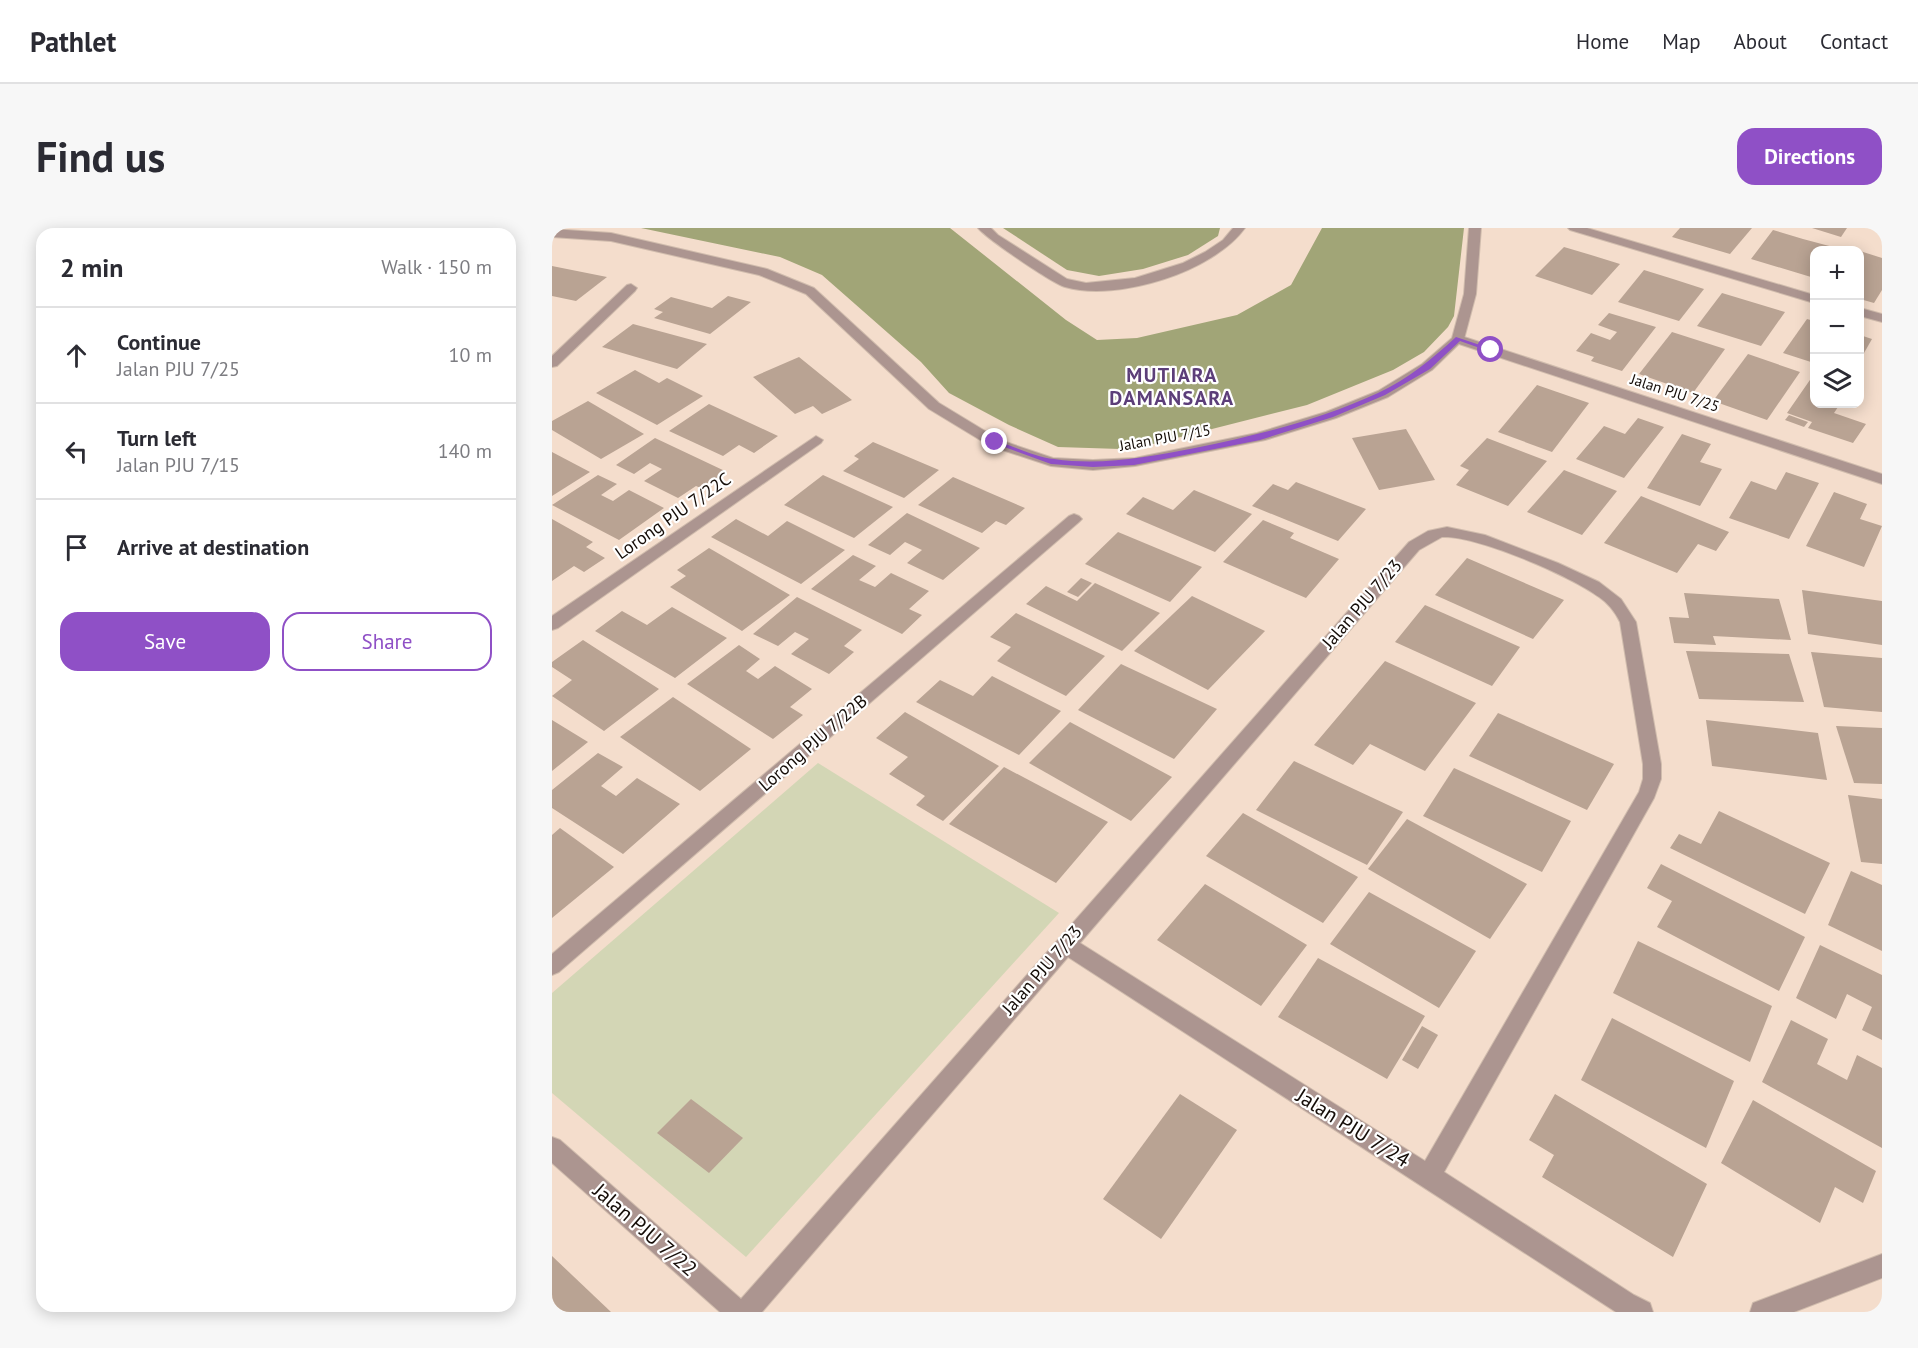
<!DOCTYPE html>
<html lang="en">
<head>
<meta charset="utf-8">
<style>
	body { margin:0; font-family:"PT Sans",sans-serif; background:#f7f7f7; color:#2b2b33 }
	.controls { position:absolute; right:18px; top:18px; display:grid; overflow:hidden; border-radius:12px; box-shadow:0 3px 15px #0003 }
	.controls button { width:54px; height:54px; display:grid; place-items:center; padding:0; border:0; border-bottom:2px solid #e1e1e2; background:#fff; color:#2b2b33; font:30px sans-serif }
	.stop { position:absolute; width:18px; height:18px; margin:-14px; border:4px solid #8f50c6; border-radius:50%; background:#fff }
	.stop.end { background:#8f50c6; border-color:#fff; box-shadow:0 2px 6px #0008 }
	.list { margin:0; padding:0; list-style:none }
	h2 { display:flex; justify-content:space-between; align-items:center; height:78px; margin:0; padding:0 24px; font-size:26px }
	h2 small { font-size:20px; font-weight:400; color:#7c7c81 }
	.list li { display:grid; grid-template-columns:39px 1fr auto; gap:18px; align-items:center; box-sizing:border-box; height:96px; padding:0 24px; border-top:2px solid #e1e1e2 }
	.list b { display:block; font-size:22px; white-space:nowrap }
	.list p { margin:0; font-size:20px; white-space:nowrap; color:#7c7c81 }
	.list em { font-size:20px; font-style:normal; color:#7c7c81 }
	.actions { display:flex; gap:12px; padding:18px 24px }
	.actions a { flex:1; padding:14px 0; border:2px solid #8f50c6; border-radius:18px; text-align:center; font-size:21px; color:#8f50c6 }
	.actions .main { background:#8f50c6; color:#fff }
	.icon { flex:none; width:33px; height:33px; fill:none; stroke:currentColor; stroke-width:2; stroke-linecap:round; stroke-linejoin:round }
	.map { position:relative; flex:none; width:1330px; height:1084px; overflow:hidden; border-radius:18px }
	header { display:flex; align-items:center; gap:36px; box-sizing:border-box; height:84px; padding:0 30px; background:#fff; border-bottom:2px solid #e1e1e2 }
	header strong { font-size:28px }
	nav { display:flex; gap:33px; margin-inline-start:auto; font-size:21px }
	.intro { display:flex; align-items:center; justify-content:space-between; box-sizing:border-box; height:144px; padding:0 36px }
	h1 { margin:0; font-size:42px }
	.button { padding:15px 27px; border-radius:18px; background:#8f50c6; color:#fff; font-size:21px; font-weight:700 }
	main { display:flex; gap:36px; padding:0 36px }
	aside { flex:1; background:#fff; border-radius:18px; box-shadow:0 3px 15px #0003 }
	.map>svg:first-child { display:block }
	.green { fill:#d3d6b5 }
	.forest { fill:#a1a577 }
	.building { fill:#b9a393 }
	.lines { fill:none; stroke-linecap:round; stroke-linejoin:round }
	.minor-casing { stroke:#d0bcad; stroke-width:2 }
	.tertiary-casing { stroke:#d0bcad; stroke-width:2 }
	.minor { fill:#ac9590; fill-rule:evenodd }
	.tertiary { fill:#ac9590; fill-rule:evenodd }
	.route { fill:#8f50c6 }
	.labels { text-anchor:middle; stroke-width:4.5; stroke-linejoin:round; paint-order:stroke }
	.far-street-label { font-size:15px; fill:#150d08; stroke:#fff }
	.street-label { font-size:18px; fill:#150d08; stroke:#fff }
	.far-district-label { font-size:20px; font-weight:bold; letter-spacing:1.5px; fill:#5c3e79; stroke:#fff }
	.near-street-label { font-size:21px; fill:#150d08; stroke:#fff }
</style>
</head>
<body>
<header>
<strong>Pathlet</strong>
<nav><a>Home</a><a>Map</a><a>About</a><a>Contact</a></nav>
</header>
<div class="intro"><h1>Find us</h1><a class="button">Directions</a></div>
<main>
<aside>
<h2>2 min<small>Walk · 150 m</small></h2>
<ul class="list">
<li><svg class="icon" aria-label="ahead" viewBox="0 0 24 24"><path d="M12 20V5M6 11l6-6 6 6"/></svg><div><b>Continue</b><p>Jalan PJU 7/25</p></div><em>10 m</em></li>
<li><svg class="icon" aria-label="left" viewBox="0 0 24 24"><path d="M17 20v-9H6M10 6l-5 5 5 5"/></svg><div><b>Turn left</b><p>Jalan PJU 7/15</p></div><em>140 m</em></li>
<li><svg class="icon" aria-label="arrive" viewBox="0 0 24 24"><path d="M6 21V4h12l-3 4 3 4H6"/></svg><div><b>Arrive at destination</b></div></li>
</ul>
<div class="actions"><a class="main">Save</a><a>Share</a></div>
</aside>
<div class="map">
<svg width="1330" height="1084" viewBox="0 0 1330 1084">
	<rect width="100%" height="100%" fill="#f4ddcc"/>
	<!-- green -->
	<path class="green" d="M266,535L507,685L194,1029L0,865V765Z"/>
	<!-- forest -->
	<g class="forest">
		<path d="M89,0H398L514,92L545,112L585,110L685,87L739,57L770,0H912L902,88L896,99L872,124L841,142L755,177L601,216L568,221L506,219L457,197L397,165L369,134L270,47L228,29Z"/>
		<path d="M451,0H668L666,8L636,27L591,41L547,48L515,42Z"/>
	</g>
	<!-- building -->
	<g class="building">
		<path d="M1128,0H1200L1178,26L1120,9Z"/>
		<path d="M1260,0H1295L1289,9Z"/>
		<path d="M1221,2L1251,11L1281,19L1278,22H1262V45L1259,49L1199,31Z"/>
		<path d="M1012,19L1039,27L1068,36L1040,67L983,48Z"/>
		<path d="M1308,23L1330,30V62L1322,75L1308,71Z"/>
		<path d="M0,38L55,49L24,73L0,68Z"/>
		<path d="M1092,42L1121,51L1152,61L1127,93L1066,74Z"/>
		<path d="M1170,65L1233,84L1209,118L1145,98Z"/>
		<path d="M176,68L199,74L158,106L102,90L111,84L102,81L119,69L160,80Z"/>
		<path d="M1057,85L1104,99L1070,143L1039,133L1042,129L1024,123L1039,105L1058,112L1065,104L1046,97Z"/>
		<path d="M1255,91L1262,93V135L1231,125Z"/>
		<path d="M81,96L155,116L125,141L50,119Z"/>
		<path d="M1120,104L1173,121L1141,165L1087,146Z"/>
		<path d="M1308,107L1320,111L1308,132Z"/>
		<path d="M1196,126L1248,144L1215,192L1161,173Z"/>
		<path d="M247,129L300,172L270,186L261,178L243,186L201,149Z"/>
		<path d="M83,142L107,155L115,150L151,168L105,197L44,165Z"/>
		<path d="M1260,149L1262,150V176H1288L1282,185L1314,196L1301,215L1256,200L1260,194L1235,185Z"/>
		<path d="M985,157L1037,175L1000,224L946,204Z"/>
		<path d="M36,173L92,206L49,231L0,202V193Z"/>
		<path d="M157,176L226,208L202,225L187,217L171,228L117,203Z"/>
		<path d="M1237,187L1256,194L1252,199L1233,192Z"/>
		<path d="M1086,190L1112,199L1072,250L1024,231L1052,198L1073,206Z"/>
		<path d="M854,201L883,252L827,262L800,210Z"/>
		<path d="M1130,206L1159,216L1148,234L1170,241L1148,278L1095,260Z"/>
		<path d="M103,210L175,244L151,261L144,258L126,270L92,253L110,241L98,235L82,246L64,237Z"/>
		<path d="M935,210L995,233L956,278L904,257L917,242L908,238Z"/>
		<path d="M321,214L387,242L352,270L291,243L307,231L302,228Z"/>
		<path d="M0,224L38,244L0,268Z"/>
		<path d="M1012,242L1065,263L1030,307L975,284Z"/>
		<path d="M1234,244L1267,255L1237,311L1177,290L1199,253L1224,262Z"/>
		<path d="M46,247L65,256L49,267L61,273L77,262L112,280L67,312L0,277Z"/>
		<path d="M271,247L341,279L302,310L232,277Z"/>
		<path d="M401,249L473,280L454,297L444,293L430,305L366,277Z"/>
		<path d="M744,254L814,281L786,313L700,278L721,256L736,262Z"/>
		<path d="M642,262L700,286L663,324L574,286L591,269L621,282Z"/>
		<path d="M1282,264L1315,276L1308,291L1330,298L1312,339L1254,318Z"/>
		<path d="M1089,268L1177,304L1164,323L1146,316L1125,345L1052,315Z"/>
		<path d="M355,285L428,320L391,352L355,335L370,322L353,314L338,327L316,317Z"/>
		<path d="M0,291L41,314L34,319L53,330L32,344L22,338L0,353Z"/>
		<path d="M184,291L216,308L235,293L293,322L249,356L159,309Z"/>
		<path d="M711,292L742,305L738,310L787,331L754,370L671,334Z"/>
		<path d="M566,304L650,339L618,374L533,336Z"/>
		<path d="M157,320L238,367L190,403L118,359L134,348L125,342Z"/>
		<path d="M301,327L324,338L307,352L323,359L339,345L377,363L357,381L370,387L350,406L259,361Z"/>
		<path d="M915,330L1012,372L981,411L883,367Z"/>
		<path d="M529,350L540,355L526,369L515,364Z"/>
		<path d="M543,355L608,385L570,423L474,376L494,358L525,373Z"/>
		<path d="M1250,362L1330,373V417L1256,406Z"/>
		<path d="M1132,365L1227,371L1239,412L1161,408L1164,417L1122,415L1117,389L1137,390Z"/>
		<path d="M640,368L713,403L656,462L582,423Z"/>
		<path d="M245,369L310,402L292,418L302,424L277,446L239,426L257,411L243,404L226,418L201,406Z"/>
		<path d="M873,377L968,419L940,458L843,414Z"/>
		<path d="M120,379L175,410L123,450L43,403L70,383L95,397Z"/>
		<path d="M464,385L553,428L514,468L445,433L459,419L438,409Z"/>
		<path d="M31,412L107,461L52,503L0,468L20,452L0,439V434Z"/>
		<path d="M187,417L208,431L194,443L206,451L223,438L260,461L238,479L251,487L221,511L135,456Z"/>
		<path d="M1134,423L1237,426L1252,474L1147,471Z"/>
		<path d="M1259,424L1330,430V484L1272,479Z"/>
		<path d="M833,433L924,475L873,543L818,516L801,537L762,517Z"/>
		<path d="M569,436L665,481L622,531L526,482Z"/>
		<path d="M440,448L509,483L467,527L364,474L388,452L421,468Z"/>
		<path d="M121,469L199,521L148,563L68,509Z"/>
		<path d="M353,484L447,538L391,593L364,577L373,568L337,546L356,529L324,510Z"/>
		<path d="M946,485L1062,536L1035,582L917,528Z"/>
		<path d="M0,492L36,514L0,543Z"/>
		<path d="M1154,492L1266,505L1275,552L1160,538Z"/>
		<path d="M518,494L620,549L579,593L477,535Z"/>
		<path d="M1284,498L1330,500V556L1302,555Z"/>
		<path d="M46,525L71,539L49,558L64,568L85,550L128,576L71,626L0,580V562Z"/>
		<path d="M742,533L851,584L815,637L704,582Z"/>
		<path d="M452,539L556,594L504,655L397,596Z"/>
		<path d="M902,540L1019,593L990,644L871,588Z"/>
		<path d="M1296,567L1330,571V636L1309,634Z"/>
		<path d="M1167,583L1278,635L1253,686L1118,620L1127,606L1149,616Z"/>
		<path d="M691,585L806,649L771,695L654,628Z"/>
		<path d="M855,591L975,656L938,711L816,641Z"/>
		<path d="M8,600L62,639L0,690V607Z"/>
		<path d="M1109,636L1253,709L1227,763L1105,699L1120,673L1095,660Z"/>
		<path d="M1299,643L1330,657V723L1276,697Z"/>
		<path d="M653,656L755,717L709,778L605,712Z"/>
		<path d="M817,664L924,723L887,780L778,716Z"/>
		<path d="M1086,713L1220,778L1198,834L1061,765Z"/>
		<path d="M1268,717L1330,747V812L1310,802L1320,779L1295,766L1284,791L1244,770Z"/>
		<path d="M766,730L873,788L835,851L726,789Z"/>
		<path d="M1060,790L1182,853L1154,920L1029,852Z"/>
		<path d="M1239,792L1276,811L1265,836L1295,852L1305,827L1330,840V920L1210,854Z"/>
		<path d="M870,798L886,807L866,841L850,832Z"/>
		<path d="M628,866L685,902L609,1011L551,971Z"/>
		<path d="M1003,866L1155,956L1121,1029L990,949L1002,927L977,912Z"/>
		<path d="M139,871L191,910L157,945L105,905Z"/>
		<path d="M1201,872L1324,943L1311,975L1283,959L1268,995L1169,935Z"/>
		<path d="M0,1028L59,1084H0Z"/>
	</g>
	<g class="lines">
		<!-- minor casing -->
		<g class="minor-casing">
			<g id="minor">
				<path d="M426,0H439L446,7L515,51L534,55L583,50L631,35L653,24L671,12L681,0H693C661,44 566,74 513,59C500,55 435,11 426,0Z"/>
				<path d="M1016,0H1035L1262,67V75L1018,2Z"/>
				<path d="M79,56L85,60L83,63L5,138L0,139V128L75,57Z"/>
				<path d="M1308,80L1330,86V94L1308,88Z"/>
				<path d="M906,107L1330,246V256L901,114L900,111Z"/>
				<path d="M264,208L271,212L269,215L6,400L0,402V388Z"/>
				<path d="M522,286L527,288L530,291L527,294L7,744L0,747V726L517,288Z"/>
				<path d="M895,299L933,307L1006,335L1047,354L1069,371L1084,394L1109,536V551L1102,570L892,944L1082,1067L1098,1075L1101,1084H1064L516,729L210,1084H168L0,935V909L8,912L189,1071L857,314L876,303ZM890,309C924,307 1019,348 1047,369C1056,375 1063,384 1068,394L1091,536V551L1087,564L873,933L528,715L867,322Z"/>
				<path d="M1330,1026V1050L1242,1084H1198L1201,1075Z"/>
			</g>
		</g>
		<!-- tertiary casing -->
		<g class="tertiary-casing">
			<path id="tertiary" d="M917,0H929L924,66L912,111L880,142L836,169L784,190L713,212L583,238L541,242L499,238L438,218L377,181L254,66L207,47L59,13L0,9V1L59,5L215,41L262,60L387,175L448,212L501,230L541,232L583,230L705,205L774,184L826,163L870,136L900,110L912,66Z"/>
		</g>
		<!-- minor -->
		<use href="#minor" class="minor"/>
		<!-- tertiary -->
		<use href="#tertiary" class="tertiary"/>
	</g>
	<!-- route -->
	<path class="route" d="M904,109L943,122L939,124L908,113L878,141L833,167L781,189L708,212L582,237L541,239L499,236L439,214L446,213C463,219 483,229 502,231C550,238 596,229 643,220C706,207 768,192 826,165C856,151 880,131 904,109Z"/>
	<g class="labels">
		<!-- far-street labels -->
		<g class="far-street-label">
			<text transform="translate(1123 165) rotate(18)" y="5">Jalan PJU 7/25</text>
			<text transform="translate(613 210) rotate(-10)" y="5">Jalan PJU 7/15</text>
		</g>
		<!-- street labels -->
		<g class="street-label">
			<text transform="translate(121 288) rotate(-35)" y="6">Lorong PJU 7/22C</text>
			<text transform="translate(810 376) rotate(-49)" y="6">Jalan PJU 7/23</text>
			<text transform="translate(261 515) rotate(-41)" y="6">Lorong PJU 7/22B</text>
			<text transform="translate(490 742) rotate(-49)" y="6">Jalan PJU 7/23</text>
		</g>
		<!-- far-district labels -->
		<g class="far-district-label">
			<text x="620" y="154">MUTIARA<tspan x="620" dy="23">DAMANSARA</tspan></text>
		</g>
		<!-- near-street labels -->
		<g class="near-street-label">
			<text transform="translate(801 900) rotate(32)" y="7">Jalan PJU 7/24</text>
			<text transform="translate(93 1002) rotate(41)" y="7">Jalan PJU 7/22</text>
		</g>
	</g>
</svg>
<div class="controls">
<button>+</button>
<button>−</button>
<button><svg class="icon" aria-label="layers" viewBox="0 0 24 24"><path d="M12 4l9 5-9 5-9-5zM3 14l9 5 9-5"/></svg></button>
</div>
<div class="stop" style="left:939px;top:122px"></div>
<div class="stop end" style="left:443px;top:214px"></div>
</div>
</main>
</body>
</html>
